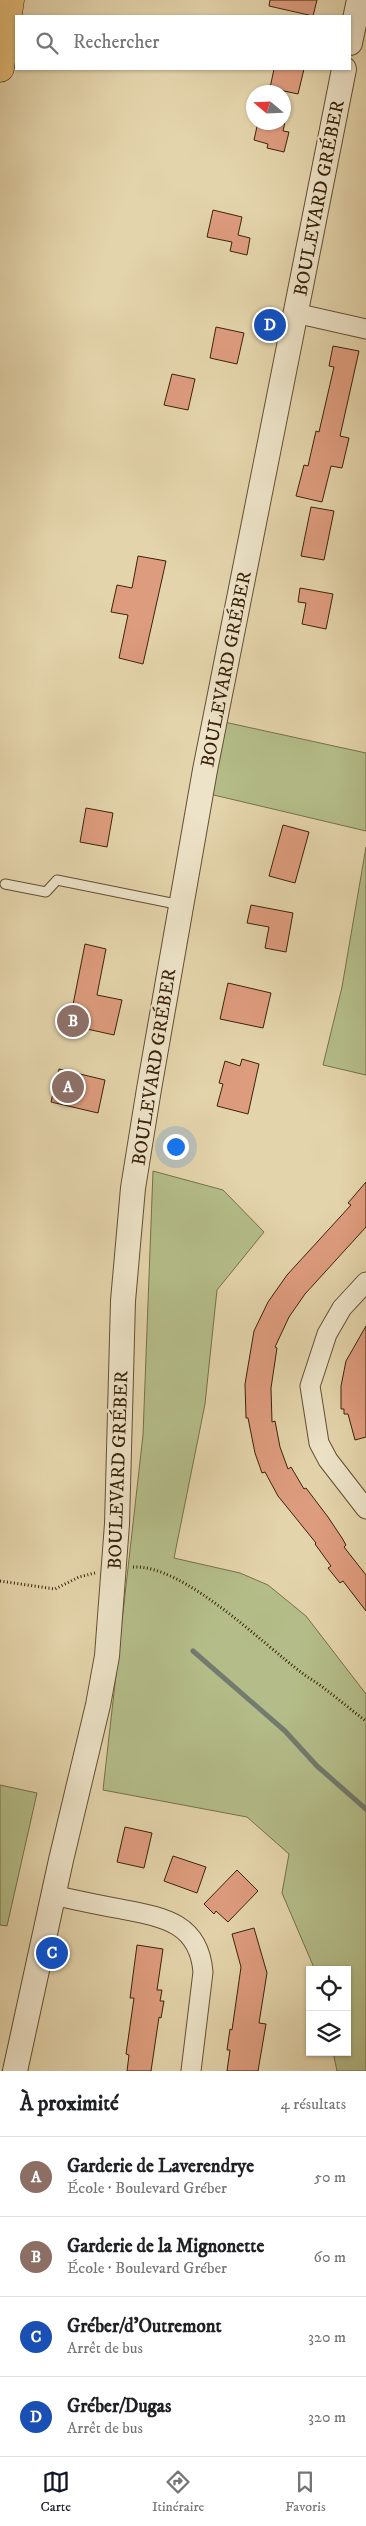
<!DOCTYPE html>
<html lang="fr">
<head>
<meta charset="utf-8">
<style>
	body { margin:0; font-family:"IM FELL DW Pica",serif; background:#f2f2f2; color:#202124 }
	.controls { position:absolute; right:15px; bottom:15px; display:grid; overflow:hidden; border-radius:0px; box-shadow:0 1px 4px #0004 }
	.controls button { width:45px; height:45px; display:grid; place-items:center; padding:0; border:0; border-bottom:1px solid #e0e0e0; background:#fff; color:#202124; font:25px sans-serif }
	.compass { position:absolute; left:246px; top:85px; width:45px; height:45px; border-radius:50%; background:#fff; box-shadow:0 1px 4px #0004; rotate:289deg }
	.you { position:absolute; left:175px; top:1146px; width:18px; height:18px; margin:-12px; border:4px solid #fff; border-radius:50%; background:#1a73e8; box-shadow:0 0 0 8px #1a73e833 }
	.badge { display:grid; place-items:center; width:32px; height:32px; border-radius:50%; background:#111827; color:#fff; font-size:16px; font-weight:700 }
	.pin { position:absolute; translate:-50% -50%; border:2px solid #fff; box-shadow:0 1px 5px #0006 }
	.list { margin:0; padding:0; list-style:none }
	h2 { display:flex; justify-content:space-between; align-items:center; height:65px; margin:0; padding:0 20px; font-size:21px }
	h2 small { font-size:16px; font-weight:400; color:#757577 }
	.list li { display:grid; grid-template-columns:32px 1fr auto; gap:15px; align-items:center; box-sizing:border-box; height:80px; padding:0 20px; border-top:1px solid #e0e0e0 }
	.list b { display:block; font-size:19px; white-space:nowrap }
	.list p { margin:0; font-size:16px; white-space:nowrap; color:#757577 }
	.list em { font-size:16px; font-style:normal; color:#757577 }
	.icon { flex:none; width:28px; height:28px; fill:none; stroke:currentColor; stroke-width:2; stroke-linecap:round; stroke-linejoin:round }
	.map { position:relative; flex:none; width:366px; height:2071px; overflow:hidden }
	.search { position:absolute; background:#fff; box-shadow:0 1px 4px #0004; left:15px; right:15px; top:15px; height:55px; display:flex; align-items:center; gap:12px; box-sizing:border-box; padding:0 18px; border-radius:0px; color:#757577; font-size:19px }
	.sheet { height:385px; background:#fff }
	nav { display:flex; justify-content:space-around; align-items:center; box-sizing:border-box; height:70px; border-top:1px solid #e0e0e0; background:#fff; font-size:14px; color:#757577 }
	nav a { display:grid; justify-items:center; gap:2px }
	nav .on { color:#111827 }
	.map>svg:first-child { display:block }
	.green { fill:#b4bd89; stroke:#77704a }
	.lines { fill:none; stroke-linecap:round; stroke-linejoin:round }
	.stream { stroke:#737b6f; stroke-width:5 }
	.building { fill:#de9c7e; stroke:#3a230a }
	.service-casing { stroke:#644f32; stroke-width:11 }
	.minor-casing { stroke:#644f32; stroke-width:21 }
	.tertiary-casing { stroke:#644f32; stroke-width:26 }
	.motorway-casing { stroke:#3a230a; stroke-width:29 }
	.path { stroke:#3a230a; stroke-width:3; stroke-dasharray:1 2.5; stroke-linecap:butt }
	.service { stroke:#ede3c8; stroke-width:9 }
	.minor { stroke:#ede3c8; stroke-width:19 }
	.tertiary { stroke:#ede3c8; stroke-width:24 }
	.motorway { stroke:#e2ba76; stroke-width:28 }
	.labels { text-anchor:middle; stroke-width:4.5; stroke-linejoin:round; paint-order:stroke }
	.street-label { font-size:19px; fill:#3a230a; stroke:#ede3c8 }
</style>
</head>
<body>
<div class="map">
<svg width="366" height="2071" viewBox="0 0 366 2071">
	<rect width="100%" height="100%" fill="#e4d4ab"/>
	<filter id="stains"><feTurbulence type="fractalNoise" baseFrequency=".004" numOctaves="4"/><feColorMatrix values="0 0 0 0 .2 0 0 0 0 .09 0 0 0 0 .02 0 0 0 .5 -.17"/></filter>
	<radialGradient id="worn" r=".72"><stop offset=".6" stop-color="#630" stop-opacity="0"/><stop offset="1" stop-color="#630" stop-opacity=".3"/></radialGradient>
	<!-- green -->
	<g class="green">
		<path d="M215,720L366,753V831L201,792Z"/>
		<path d="M366,847V1075L323,1065L342,987Z"/>
		<path d="M153,1171L223,1190L264,1232L217,1290L205,1404L174,1558L240,1573L268,1585L306,1616L366,1694V2071H337L333,2052H347V1970H315L282,1893L289,1854L247,1817L103,1790L143,1435Z"/>
		<path d="M0,1785L37,1793L7,1926L0,1925Z"/>
	</g>
	<g class="lines">
		<!-- stream -->
		<path class="stream" d="M193,1651L285,1731L317,1766L366,1809"/>
	</g>
	<!-- building -->
	<g class="building">
		<path d="M270,0H317L313,16L269,6Z"/>
		<path d="M274,69H304L298,94L270,88Z"/>
		<path d="M258,122H285L283,131L289,132L284,152L267,148L268,144L254,140Z"/>
		<path d="M213,210L242,217L238,235L250,238L247,255L230,251L232,242L207,237Z"/>
		<path d="M216,327L244,333L237,364L210,358Z"/>
		<path d="M333,346L359,351L340,436L349,438L342,468L331,466L322,502L296,496L304,465L308,466L316,431L319,432L334,367L329,366Z"/>
		<path d="M172,374L195,379L188,410L164,405Z"/>
		<path d="M311,507L334,511L324,560L301,556Z"/>
		<path d="M138,556L166,561L143,664L119,658L128,615L111,612L117,585L132,588Z"/>
		<path d="M300,588L333,594L326,629L302,624L306,603L298,602Z"/>
		<path d="M86,808L113,813L107,847L80,842Z"/>
		<path d="M283,825L309,832L295,883L269,876Z"/>
		<path d="M251,905L293,913L286,952L265,948L269,927L247,923Z"/>
		<path d="M85,944L106,949L97,995L122,1000L114,1035L69,1025Z"/>
		<path d="M228,983L271,993L263,1028L220,1019Z"/>
		<path d="M242,1059L259,1064L248,1114L217,1106L223,1084L219,1083L225,1061L240,1066Z"/>
		<path d="M59,1069L105,1080L98,1113L51,1102Z"/>
		<path d="M366,1182V1227L305,1294L289,1317L275,1347L277,1348L271,1388L272,1422L275,1421L280,1447L288,1469L291,1467L304,1489L306,1488L328,1517L342,1538L346,1545L344,1547L366,1575V1611L343,1581L340,1583L328,1568L331,1566L315,1544L316,1543L278,1496L265,1472L262,1473L255,1453L248,1418H246L245,1384L254,1331L268,1302L287,1275L351,1205L348,1203Z"/>
		<path d="M366,1326V1437L355,1440L348,1414H344V1409H341V1386L346,1361Z"/>
		<path d="M125,1827L152,1833L144,1868L117,1862Z"/>
		<path d="M173,1856L206,1867L197,1893L164,1881Z"/>
		<path d="M237,1870L258,1891L228,1922L216,1911L214,1914L204,1904Z"/>
		<path d="M254,1928L267,1973L259,2023L266,2024L258,2071H227L230,2050H227L230,2029L232,2030L241,1967L232,1934Z"/>
		<path d="M137,1945L163,1949L157,1990H162L160,2001H164L161,2018L159,2017L151,2071H127L129,2055L126,2054L134,1998H130Z"/>
	</g>
	<g class="lines">
		<!-- service casing -->
		<g class="service-casing">
			<path id="service" d="M5,884L46,892L57,880L181,905"/>
		</g>
		<!-- minor casing -->
		<g class="minor-casing">
			<g id="minor">
				<path d="M295,313L366,329"/>
				<path d="M366,1282L342,1308L327,1334L310,1386L319,1443L328,1460L366,1509"/>
				<path d="M53,1895C75,1900 98,1905 121,1909C162,1917 199,1922 203,1972L191,2071"/>
			</g>
		</g>
		<!-- tertiary casing -->
		<g class="tertiary-casing">
			<g id="tertiary">
				<path d="M350,43L359,0"/>
				<path d="M15,2071L61,1860L98,1705L107,1656L117,1524L123,1301L133,1188L149,1089L205,770L344,69"/>
			</g>
		</g>
		<!-- motorway casing -->
		<g class="motorway-casing">
			<path id="motorway" d="M0,68L10,0"/>
		</g>
		<!-- path -->
		<g class="path">
			<path d="M133,1567C183,1564 263,1644 302,1673C308,1678 315,1681 321,1686C336,1697 351,1710 366,1721"/>
			<path d="M0,1581L55,1589L79,1577L95,1573"/>
		</g>
		<!-- service -->
		<use href="#service" class="service"/>
		<!-- minor -->
		<use href="#minor" class="minor"/>
		<!-- tertiary -->
		<use href="#tertiary" class="tertiary"/>
		<!-- motorway -->
		<use href="#motorway" class="motorway"/>
	</g>
	<g class="labels">
		<!-- street labels -->
		<g class="street-label">
			<text transform="translate(318 198) rotate(-79)" y="7">BOULEVARD GRÉBER</text>
			<text transform="translate(225 669) rotate(-79)" y="7">BOULEVARD GRÉBER</text>
			<text transform="translate(153 1067) rotate(-81)" y="7">BOULEVARD GRÉBER</text>
			<text transform="translate(117 1470) rotate(-88)" y="7">BOULEVARD GRÉBER</text>
		</g>
	</g>
	<rect width="100%" height="100%" filter="url(#stains)"/>
	<rect width="100%" height="100%" fill="url(#worn)"/>
</svg>
<div class="controls">
<button><svg class="icon" aria-label="locate" viewBox="0 0 24 24"><circle cx="12" cy="12" r="6"/><path d="M12 2v4M12 18v4M2 12h4M18 12h4"/></svg></button>
<button><svg class="icon" aria-label="layers" viewBox="0 0 24 24"><path d="M12 4l9 5-9 5-9-5zM3 14l9 5 9-5"/></svg></button>
</div>
<svg class="compass" viewBox="-18 -18 36 36"><path d="M0-13l5 13h-10z" fill="#e53935"/><path d="M0 13l5-13h-10z" fill="#757577"/></svg>
<div class="you"></div>
<div class="pin badge" style="left:68px;top:1087px;background:#8d6e63">A</div>
<div class="pin badge" style="left:73px;top:1021px;background:#8d6e63">B</div>
<div class="pin badge" style="left:52px;top:1953px;background:#1a4fb4">C</div>
<div class="pin badge" style="left:270px;top:325px;background:#1a4fb4">D</div>
<div class="search"><svg class="icon" aria-label="search" viewBox="0 0 24 24"><circle cx="10" cy="10" r="6"/><path d="M15 15l6 6"/></svg>Rechercher</div>
</div>
<section class="sheet">
<h2>À proximité<small>4 résultats</small></h2>
<ul class="list">
<li><span class="badge" style="background:#8d6e63">A</span><div><b>Garderie de Laverendrye</b><p>École · Boulevard Gréber</p></div><em>50 m</em></li>
<li><span class="badge" style="background:#8d6e63">B</span><div><b>Garderie de la Mignonette</b><p>École · Boulevard Gréber</p></div><em>60 m</em></li>
<li><span class="badge" style="background:#1a4fb4">C</span><div><b>Gréber/d'Outremont</b><p>Arrêt de bus</p></div><em>320 m</em></li>
<li><span class="badge" style="background:#1a4fb4">D</span><div><b>Gréber/Dugas</b><p>Arrêt de bus</p></div><em>320 m</em></li>
</ul>
</section>
<nav>
<a class="on"><svg class="icon" aria-label="map" viewBox="0 0 24 24"><path d="M3 6l6-2 6 2 6-2v14l-6 2-6-2-6 2zM9 4v14M15 6v14"/></svg>Carte</a>
<a><svg class="icon" aria-label="directions" viewBox="0 0 24 24"><path d="M12 3l9 9-9 9-9-9zM9 14v-3h6M13 9l2 2-2 2"/></svg>Itinéraire</a>
<a><svg class="icon" aria-label="saved" viewBox="0 0 24 24"><path d="M7 4h10v16l-5-4-5 4z"/></svg>Favoris</a>
</nav>
</body>
</html>
